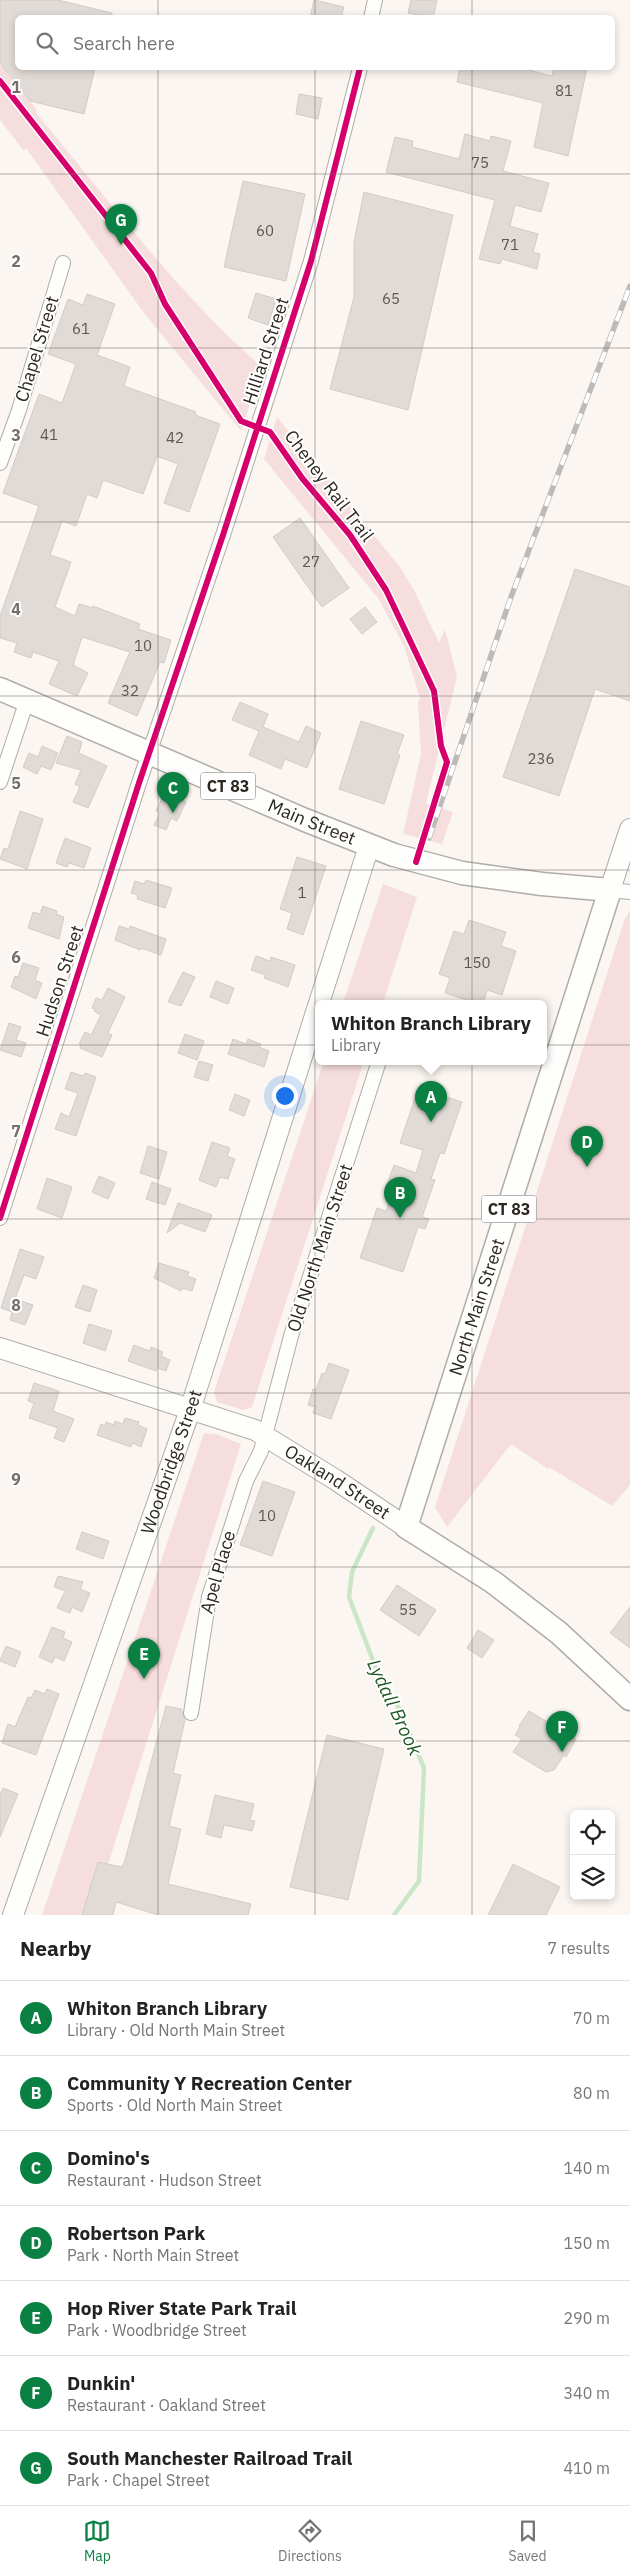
<!DOCTYPE html>
<html lang="en">
<head>
<meta charset="utf-8">
<style>
	body { margin:0; font-family:"IBM Plex Sans",sans-serif; background:#f6f6f6; color:#222 }
	.controls { position:absolute; right:15px; bottom:15px; display:grid; overflow:hidden; border-radius:8px; box-shadow:0 2px 8px #0003 }
	.controls button { width:45px; height:45px; display:grid; place-items:center; padding:0; border:0; border-bottom:1px solid #e0e0e0; background:#fff; color:#222; font:25px sans-serif }
	.you { position:absolute; left:284px; top:1095px; width:18px; height:18px; margin:-12px; border:4px solid #fff; border-radius:50%; background:#1a73e8; box-shadow:0 0 0 8px #1a73e833 }
	.badge { display:grid; place-items:center; width:32px; height:32px; border-radius:50%; background:#0b8043; color:#fff; font-size:16px; font-weight:700 }
	.pin { position:absolute; translate:-50% -41px; filter:drop-shadow(0 1px 2px #0008) }
	.pin::after { content:''; position:absolute; top:26px; width:18px; height:15px; background:inherit; clip-path:polygon(0 0,100% 0,50% 100%) }
	.popup { position:absolute; left:315px; top:1000px; width:232px; height:65px; box-sizing:border-box; display:grid; place-content:center; border-radius:8px; background:#fff; filter:drop-shadow(0 1px 4px #0005); font-size:16px; white-space:nowrap; color:#767676 }
	.popup b { font-size:19px; color:#222 }
	.popup::after { content:''; position:absolute; left:50%; top:100%; margin-left:-10px; border:10px solid transparent; border-top-color:#fff }
	.list { margin:0; padding:0; list-style:none }
	h2 { display:flex; justify-content:space-between; align-items:center; height:65px; margin:0; padding:0 20px; font-size:21px }
	h2 small { font-size:16px; font-weight:400; color:#767676 }
	.list li { display:grid; grid-template-columns:32px 1fr auto; gap:15px; align-items:center; box-sizing:border-box; height:75px; padding:0 20px; border-top:1px solid #e0e0e0 }
	.list b { display:block; font-size:19px; white-space:nowrap }
	.list p { margin:0; font-size:16px; white-space:nowrap; color:#767676 }
	.list em { font-size:16px; font-style:normal; color:#767676 }
	.icon { flex:none; width:28px; height:28px; fill:none; stroke:currentColor; stroke-width:2; stroke-linecap:round; stroke-linejoin:round }
	.map { position:relative; flex:none; width:630px; height:1915px; overflow:hidden }
	.search { position:absolute; background:#fff; box-shadow:0 2px 8px #0003; left:15px; right:15px; top:15px; height:55px; display:flex; align-items:center; gap:12px; box-sizing:border-box; padding:0 18px; border-radius:8px; color:#767676; font-size:19px }
	.sheet { height:590px; background:#fff }
	nav { display:flex; justify-content:space-around; align-items:center; box-sizing:border-box; height:70px; border-top:1px solid #e0e0e0; background:#fff; font-size:14px; color:#767676 }
	nav a { display:grid; justify-items:center; gap:2px }
	nav .on { color:#0b8043 }
	.map>svg:first-child { display:block }
	.green { fill:#f7dede }
	.lines { fill:none; stroke-linecap:round; stroke-linejoin:round }
	.stream { stroke:#cae6c6; stroke-width:4.5 }
	.building { fill:#e1dbd7; stroke:#d2ccc8 }
	.street-casing { stroke:#b0aca7; stroke-width:16 }
	.secondary-casing { stroke:#b0aca7; stroke-width:22 }
	.primary-casing { stroke:#b0aca7; stroke-width:25 }
	.street { stroke:#fefefd; stroke-width:14 }
	.secondary { stroke:#fefefd; stroke-width:20 }
	.primary { stroke:#fefefd; stroke-width:22 }
	.rail-casing { stroke:#bdbbba; stroke-width:5.5 }
	.rail { stroke:#fff; stroke-width:4; stroke-dasharray:11; stroke-linecap:butt }
	.cycleway-casing { stroke:#fff; stroke-width:9 }
	.cycleway { stroke:#d6006c; stroke-width:6 }
	.grid { fill:none; stroke:#746f6a; stroke-width:1; stroke-opacity:0.55 }
	.labels { text-anchor:middle; stroke-width:4; stroke-linejoin:round; paint-order:stroke }
	.number-label { font-size:15px; fill:#5b5650 }
	.shield { fill:#fff; stroke:#6b6864; stroke-width:1 }
	.shield-label { font-size:16px; font-weight:bold; fill:#2c2721 }
	.street-label { font-size:18px; fill:#2c2721; stroke:#fff }
	.water-label { font-size:19px; font-style:italic; fill:#205822; stroke:#fff }
	.grid-label { font-size:16px; text-anchor:middle; font-weight:bold; fill:#746f6a; stroke:#fff; stroke-width:4; stroke-linejoin:round; paint-order:stroke }
</style>
</head>
<body>
<div class="map">
<svg width="630" height="1915" viewBox="0 0 630 1915">
	<rect width="100%" height="100%" fill="#fbf6f1"/>
	<!-- green -->
	<g class="green">
		<path d="M0,64L37,110L36,113C108,199 178,294 262,367L241,431L144,313L26,148L24,151L0,120Z"/>
		<path d="M277,417L400,567L415,592L439,643L445,629L457,677L426,803L453,812L442,844L403,834L421,754L418,703L420,698L404,646L378,598L264,459Z"/>
		<path d="M383,884L417,897L383,1003H343Z"/>
		<path d="M630,911V1485L612,1506L549,1467L548,1469L511,1444L447,1527L435,1507L625,918Z"/>
		<path d="M324,1061H364L252,1407L243,1410L217,1402L214,1392Z"/>
		<path d="M204,1433L216,1434L241,1444L92,1915H42Z"/>
	</g>
	<g class="lines">
		<!-- stream -->
		<path class="stream" d="M373,1528L352,1572L349,1597L375,1666L401,1712L424,1768L419,1881L394,1915"/>
	</g>
	<!-- building -->
	<g class="building">
		<path d="M0,0H58L112,13V18H18V68H95L84,114L30,101L0,63Z"/>
		<path d="M314,0L344,7L341,18H310Z"/>
		<path d="M411,0H437L433,18L408,13Z"/>
		<path d="M460,68H529V70L552,76L554,68H587L568,156L534,147L543,103L457,82Z"/>
		<path d="M299,94L322,98L318,119L296,114Z"/>
		<path d="M465,134L490,141L491,136L511,141L503,171L549,183L541,212L515,205L510,226L538,234L533,252L540,254L537,269L502,259L500,264L479,259L495,200L386,172L395,137L413,141L412,147L459,159Z"/>
		<path d="M243,181L305,194L286,281L224,267Z"/>
		<path d="M364,192L453,215L408,410L330,389L354,297V242Z"/>
		<path d="M256,293L276,299L268,325L248,318Z"/>
		<path d="M87,294L115,304L97,355L130,367L124,386L196,412L195,415L220,424L189,512L164,503L178,464L157,456L143,494L103,480L97,498L87,494L76,526L62,521L50,555L71,562L55,607L75,616L79,604L93,608V606L140,624L138,629L171,640L164,663L160,662L137,716L108,703L130,652L82,637L73,665L88,673L77,696L49,684L59,661L33,652L31,658L14,652L17,643L0,638V616L39,506L3,493L39,394L62,403L76,364L48,354L68,299L83,305Z"/>
		<path d="M300,518L349,588L322,607L273,537Z"/>
		<path d="M575,569L630,587V701L595,689L559,796L503,777Z"/>
		<path d="M365,607L377,622L362,634L350,619Z"/>
		<path d="M240,702L268,714L263,727L299,742L306,726L321,733L307,768L285,759L281,769L249,755L259,731L232,720Z"/>
		<path d="M361,721L404,735L397,754L400,755L384,804L339,789Z"/>
		<path d="M67,736L82,742L79,753L107,766L88,808L73,802L80,787L75,784L81,770L56,763Z"/>
		<path d="M42,746L58,753L51,770L41,766L37,774L23,767L29,753L38,757Z"/>
		<path d="M165,792L186,802L177,821L171,818L166,830L154,825L160,813L156,811Z"/>
		<path d="M20,811L43,819L27,869L0,859L4,848L8,849Z"/>
		<path d="M65,838L91,848L84,868L69,863L67,867L56,863Z"/>
		<path d="M297,857L326,866L303,935L287,929L292,913L280,909Z"/>
		<path d="M146,880L172,888L165,908L137,899L138,895L131,893L135,881L144,884Z"/>
		<path d="M43,906L57,911L56,914L64,917L59,939L28,928L33,912L40,914Z"/>
		<path d="M469,920L506,932L501,946L516,951L502,995L487,990L483,1003H476L445,993L450,978L439,974L454,931L464,934Z"/>
		<path d="M119,926L129,929L130,926L166,939L161,955L141,948L140,950L115,940Z"/>
		<path d="M256,956L270,961L271,957L295,965L288,987L264,978L265,975L251,970Z"/>
		<path d="M23,963L39,968L35,980L42,983L36,999L11,987L15,976L18,977Z"/>
		<path d="M183,972L195,977L181,1006L168,1002Z"/>
		<path d="M216,981L234,988L228,1004L210,997Z"/>
		<path d="M108,988L125,997L108,1033L112,1035L102,1057L80,1048L81,1045L79,1044L85,1032L91,1035L101,1015L94,1011L95,1009L92,1008L96,998L102,1000Z"/>
		<path d="M9,1023L21,1027L16,1040L26,1043L21,1057L0,1050Z"/>
		<path d="M185,1034L204,1041L197,1060L178,1053Z"/>
		<path d="M233,1039L246,1044L248,1039L261,1044L259,1047L269,1051L264,1067L228,1054Z"/>
		<path d="M199,1061L213,1065L208,1081L194,1077Z"/>
		<path d="M71,1072L83,1076L85,1073L96,1077L76,1136L55,1129L61,1113L69,1117L78,1093L65,1089Z"/>
		<path d="M235,1094L250,1100L244,1116L229,1110Z"/>
		<path d="M437,1094L462,1102L444,1154L440,1153L431,1179L435,1180L422,1217L429,1219L425,1229L418,1227L403,1272L360,1258L377,1208L386,1211L394,1189L386,1187L394,1165L416,1173L423,1150L400,1143L416,1095L435,1101Z"/>
		<path d="M212,1142L230,1148L227,1156L235,1159L228,1179L220,1177L216,1187L199,1180Z"/>
		<path d="M148,1146L167,1152L159,1179L140,1173Z"/>
		<path d="M99,1176L115,1183L108,1199L92,1192Z"/>
		<path d="M47,1178L72,1187L62,1218L37,1209Z"/>
		<path d="M152,1182L171,1189L165,1205L146,1199Z"/>
		<path d="M178,1203L212,1215L205,1232L180,1223L167,1233Z"/>
		<path d="M20,1249L44,1257L36,1279L24,1275L15,1299L33,1305L25,1325L10,1320L12,1312L1,1308Z"/>
		<path d="M159,1263L189,1272L187,1276L196,1279L192,1291L182,1288L181,1291L154,1278Z"/>
		<path d="M83,1285L97,1290L90,1312L75,1307Z"/>
		<path d="M89,1324L112,1331L105,1351L83,1343Z"/>
		<path d="M134,1345L150,1351L151,1347L163,1352L161,1356L170,1360L166,1371L157,1368L156,1371L128,1361Z"/>
		<path d="M329,1363L349,1370L331,1419L313,1413L315,1407L308,1405L313,1389L316,1390L322,1373L325,1374Z"/>
		<path d="M34,1383L59,1391L53,1411L74,1419L64,1442L54,1438L58,1428L29,1418L34,1403L28,1401Z"/>
		<path d="M125,1418L139,1422L138,1425L147,1429L141,1447L132,1443L131,1447L97,1435L101,1424L105,1426L106,1422L114,1425L115,1421L123,1424Z"/>
		<path d="M263,1481L295,1492L272,1556L240,1545Z"/>
		<path d="M82,1532L109,1541L103,1559L76,1549Z"/>
		<path d="M58,1576L83,1582L80,1589L90,1593L82,1612L72,1607L70,1613L57,1608L65,1591L54,1587Z"/>
		<path d="M397,1585L436,1610L419,1636L380,1610Z"/>
		<path d="M630,1607V1648L610,1633Z"/>
		<path d="M52,1627L65,1632L63,1638L72,1642L64,1661L55,1657L52,1663L39,1657Z"/>
		<path d="M478,1630L494,1640L482,1658L467,1648Z"/>
		<path d="M6,1646L21,1652L15,1667L0,1661Z"/>
		<path d="M47,1689L59,1694L36,1755L2,1743L8,1724L15,1727L28,1697L31,1698L35,1690L45,1694Z"/>
		<path d="M166,1706L181,1709L185,1720L173,1773L181,1775L169,1826L181,1829L168,1884L251,1904L248,1915H158L116,1902L113,1915H82L98,1862L122,1867L125,1860Z"/>
		<path d="M529,1711L576,1739L566,1757L564,1755L554,1770L546,1772L513,1752L522,1739L515,1735L520,1727L519,1726Z"/>
		<path d="M327,1735L384,1749L348,1900L290,1887Z"/>
		<path d="M3,1788L18,1794L0,1837V1795Z"/>
		<path d="M215,1795L254,1804L250,1820L255,1821L252,1831L224,1825L221,1838L206,1834Z"/>
		<path d="M513,1864L560,1887L546,1915H488Z"/>
	</g>
	<g class="lines">
		<!-- street casing -->
		<g class="street-casing">
			<g id="street">
				<path d="M371,18L375,0"/>
				<path d="M0,463L19,410L63,263"/>
				<path d="M0,782L27,700"/>
				<path d="M610,890L630,892"/>
				<path d="M0,1218L139,783L223,535L311,261L360,68"/>
				<path d="M191,1713L209,1597L246,1481L261,1451L291,1336L379,1061"/>
			</g>
		</g>
		<!-- secondary casing -->
		<g class="secondary-casing">
			<g id="secondary">
				<path d="M610,890L630,829"/>
				<path d="M319,1003L369,846"/>
				<path id="s1" d="M0,1348L255,1430L336,1480L406,1527"/>
				<path id="s2" d="M13,1915L190,1410L318,1006"/>
			</g>
		</g>
		<!-- primary casing -->
		<g class="primary-casing">
			<g id="primary">
				<path id="s3" d="M0,689L305,820L394,855L462,873L542,884L610,890L406,1527L493,1582L559,1633L630,1699"/>
			</g>
		</g>
		<!-- street -->
		<use href="#street" class="street"/>
		<!-- secondary -->
		<use href="#secondary" class="secondary"/>
		<!-- primary -->
		<use href="#primary" class="primary"/>
		<!-- rail casing -->
		<g class="rail-casing">
			<path id="rail" d="M429,838L511,597L630,286"/>
		</g>
		<!-- rail -->
		<use href="#rail" class="rail"/>
		<!-- cycleway casing -->
		<g class="cycleway-casing">
			<g id="cycleway">
				<path d="M0,81L151,273L165,304L241,421L270,432L302,478L350,535L386,590L434,691L441,746L447,762L416,862"/>
				<path d="M0,1218L139,783L223,535L311,261L360,68"/>
			</g>
		</g>
		<!-- cycleway -->
		<use href="#cycleway" class="cycleway"/>
	</g>
	<!-- grid -->
	<path class="grid" d="M158,0V18M315,0V18M472,0V18M158,68V1915M315,68V1915M472,68V1915M0,174H630M0,348H630M0,522H630M0,696H630M0,870H630M0,1045H630M0,1219H630M0,1393H630M0,1567H630M0,1741H630"/>
	<g class="labels">
		<!-- number labels -->
		<g class="number-label">
			<text x="564" y="96">81</text>
			<text x="480" y="168">75</text>
			<text x="265" y="236">60</text>
			<text x="510" y="250">71</text>
			<text x="391" y="304">65</text>
			<text x="81" y="334">61</text>
			<text x="49" y="440">41</text>
			<text x="175" y="443">42</text>
			<text x="311" y="567">27</text>
			<text x="143" y="651">10</text>
			<text x="130" y="696">32</text>
			<text x="541" y="764">236</text>
			<text x="302" y="898">1</text>
			<text x="477" y="968">150</text>
			<text x="267" y="1521">10</text>
			<text x="408" y="1615">55</text>
		</g>
		<!-- shield labels -->
		<g class="shield">
			<rect x="200.5" y="772.5" width="55" height="27" rx="4"/>
			<rect x="481.5" y="1195.5" width="55" height="27" rx="4"/>
		</g>
		<g class="shield-label">
			<text x="228" y="792">CT 83</text>
			<text x="509" y="1215">CT 83</text>
		</g>
		<!-- street labels -->
		<g class="street-label">
			<text transform="translate(37 349) rotate(-73)" y="6">Chapel Street</text>
			<text transform="translate(266 351) rotate(-72)" y="6">Hilliard Street</text>
			<text transform="translate(329 486) rotate(53)" y="6">Cheney Rail Trail</text>
			<text dy="6" stroke="none"><textPath href="#s3" startOffset="339">Main Street</textPath></text>
			<text transform="translate(60 981) rotate(-72)" y="6">Hudson Street</text>
			<text transform="translate(320 1248) rotate(-72)" y="6">Old North Main Street</text>
			<text transform="translate(477 1307) rotate(-72)" y="6">North Main Street</text>
			<text dy="6" stroke="none"><textPath href="#s2" startOffset="480">Woodbridge Street</textPath></text>
			<text dy="6" stroke="none"><textPath href="#s1" startOffset="365">Oakland Street</textPath></text>
			<text transform="translate(218 1572) rotate(-74)" y="6">Apel Place</text>
		</g>
		<!-- water labels -->
		<g class="water-label">
			<text transform="translate(395 1707) rotate(65)" y="7">Lydall Brook</text>
		</g>
	</g>
	<g class="grid-label">
		<text x="16" y="93">1</text>
		<text x="16" y="267">2</text>
		<text x="16" y="441">3</text>
		<text x="16" y="615">4</text>
		<text x="16" y="789">5</text>
		<text x="16" y="963">6</text>
		<text x="16" y="1137">7</text>
		<text x="16" y="1311">8</text>
		<text x="16" y="1485">9</text>
	</g>
</svg>
<div class="controls">
<button><svg class="icon" aria-label="locate" viewBox="0 0 24 24"><circle cx="12" cy="12" r="6"/><path d="M12 2v4M12 18v4M2 12h4M18 12h4"/></svg></button>
<button><svg class="icon" aria-label="layers" viewBox="0 0 24 24"><path d="M12 4l9 5-9 5-9-5zM3 14l9 5 9-5"/></svg></button>
</div>
<div class="you"></div>
<div class="pin badge" style="left:431px;top:1122px">A</div>
<div class="popup"><b>Whiton Branch Library</b>Library</div>
<div class="pin badge" style="left:400px;top:1218px">B</div>
<div class="pin badge" style="left:173px;top:813px">C</div>
<div class="pin badge" style="left:587px;top:1167px">D</div>
<div class="pin badge" style="left:144px;top:1679px">E</div>
<div class="pin badge" style="left:562px;top:1752px">F</div>
<div class="pin badge" style="left:121px;top:245px">G</div>
<div class="search"><svg class="icon" aria-label="search" viewBox="0 0 24 24"><circle cx="10" cy="10" r="6"/><path d="M15 15l6 6"/></svg>Search here</div>
</div>
<section class="sheet">
<h2>Nearby<small>7 results</small></h2>
<ul class="list">
<li><span class="badge">A</span><div><b>Whiton Branch Library</b><p>Library · Old North Main Street</p></div><em>70 m</em></li>
<li><span class="badge">B</span><div><b>Community Y Recreation Center</b><p>Sports · Old North Main Street</p></div><em>80 m</em></li>
<li><span class="badge">C</span><div><b>Domino's</b><p>Restaurant · Hudson Street</p></div><em>140 m</em></li>
<li><span class="badge">D</span><div><b>Robertson Park</b><p>Park · North Main Street</p></div><em>150 m</em></li>
<li><span class="badge">E</span><div><b>Hop River State Park Trail</b><p>Park · Woodbridge Street</p></div><em>290 m</em></li>
<li><span class="badge">F</span><div><b>Dunkin'</b><p>Restaurant · Oakland Street</p></div><em>340 m</em></li>
<li><span class="badge">G</span><div><b>South Manchester Railroad Trail</b><p>Park · Chapel Street</p></div><em>410 m</em></li>
</ul>
</section>
<nav>
<a class="on"><svg class="icon" aria-label="map" viewBox="0 0 24 24"><path d="M3 6l6-2 6 2 6-2v14l-6 2-6-2-6 2zM9 4v14M15 6v14"/></svg>Map</a>
<a><svg class="icon" aria-label="directions" viewBox="0 0 24 24"><path d="M12 3l9 9-9 9-9-9zM9 14v-3h6M13 9l2 2-2 2"/></svg>Directions</a>
<a><svg class="icon" aria-label="saved" viewBox="0 0 24 24"><path d="M7 4h10v16l-5-4-5 4z"/></svg>Saved</a>
</nav>
</body>
</html>
